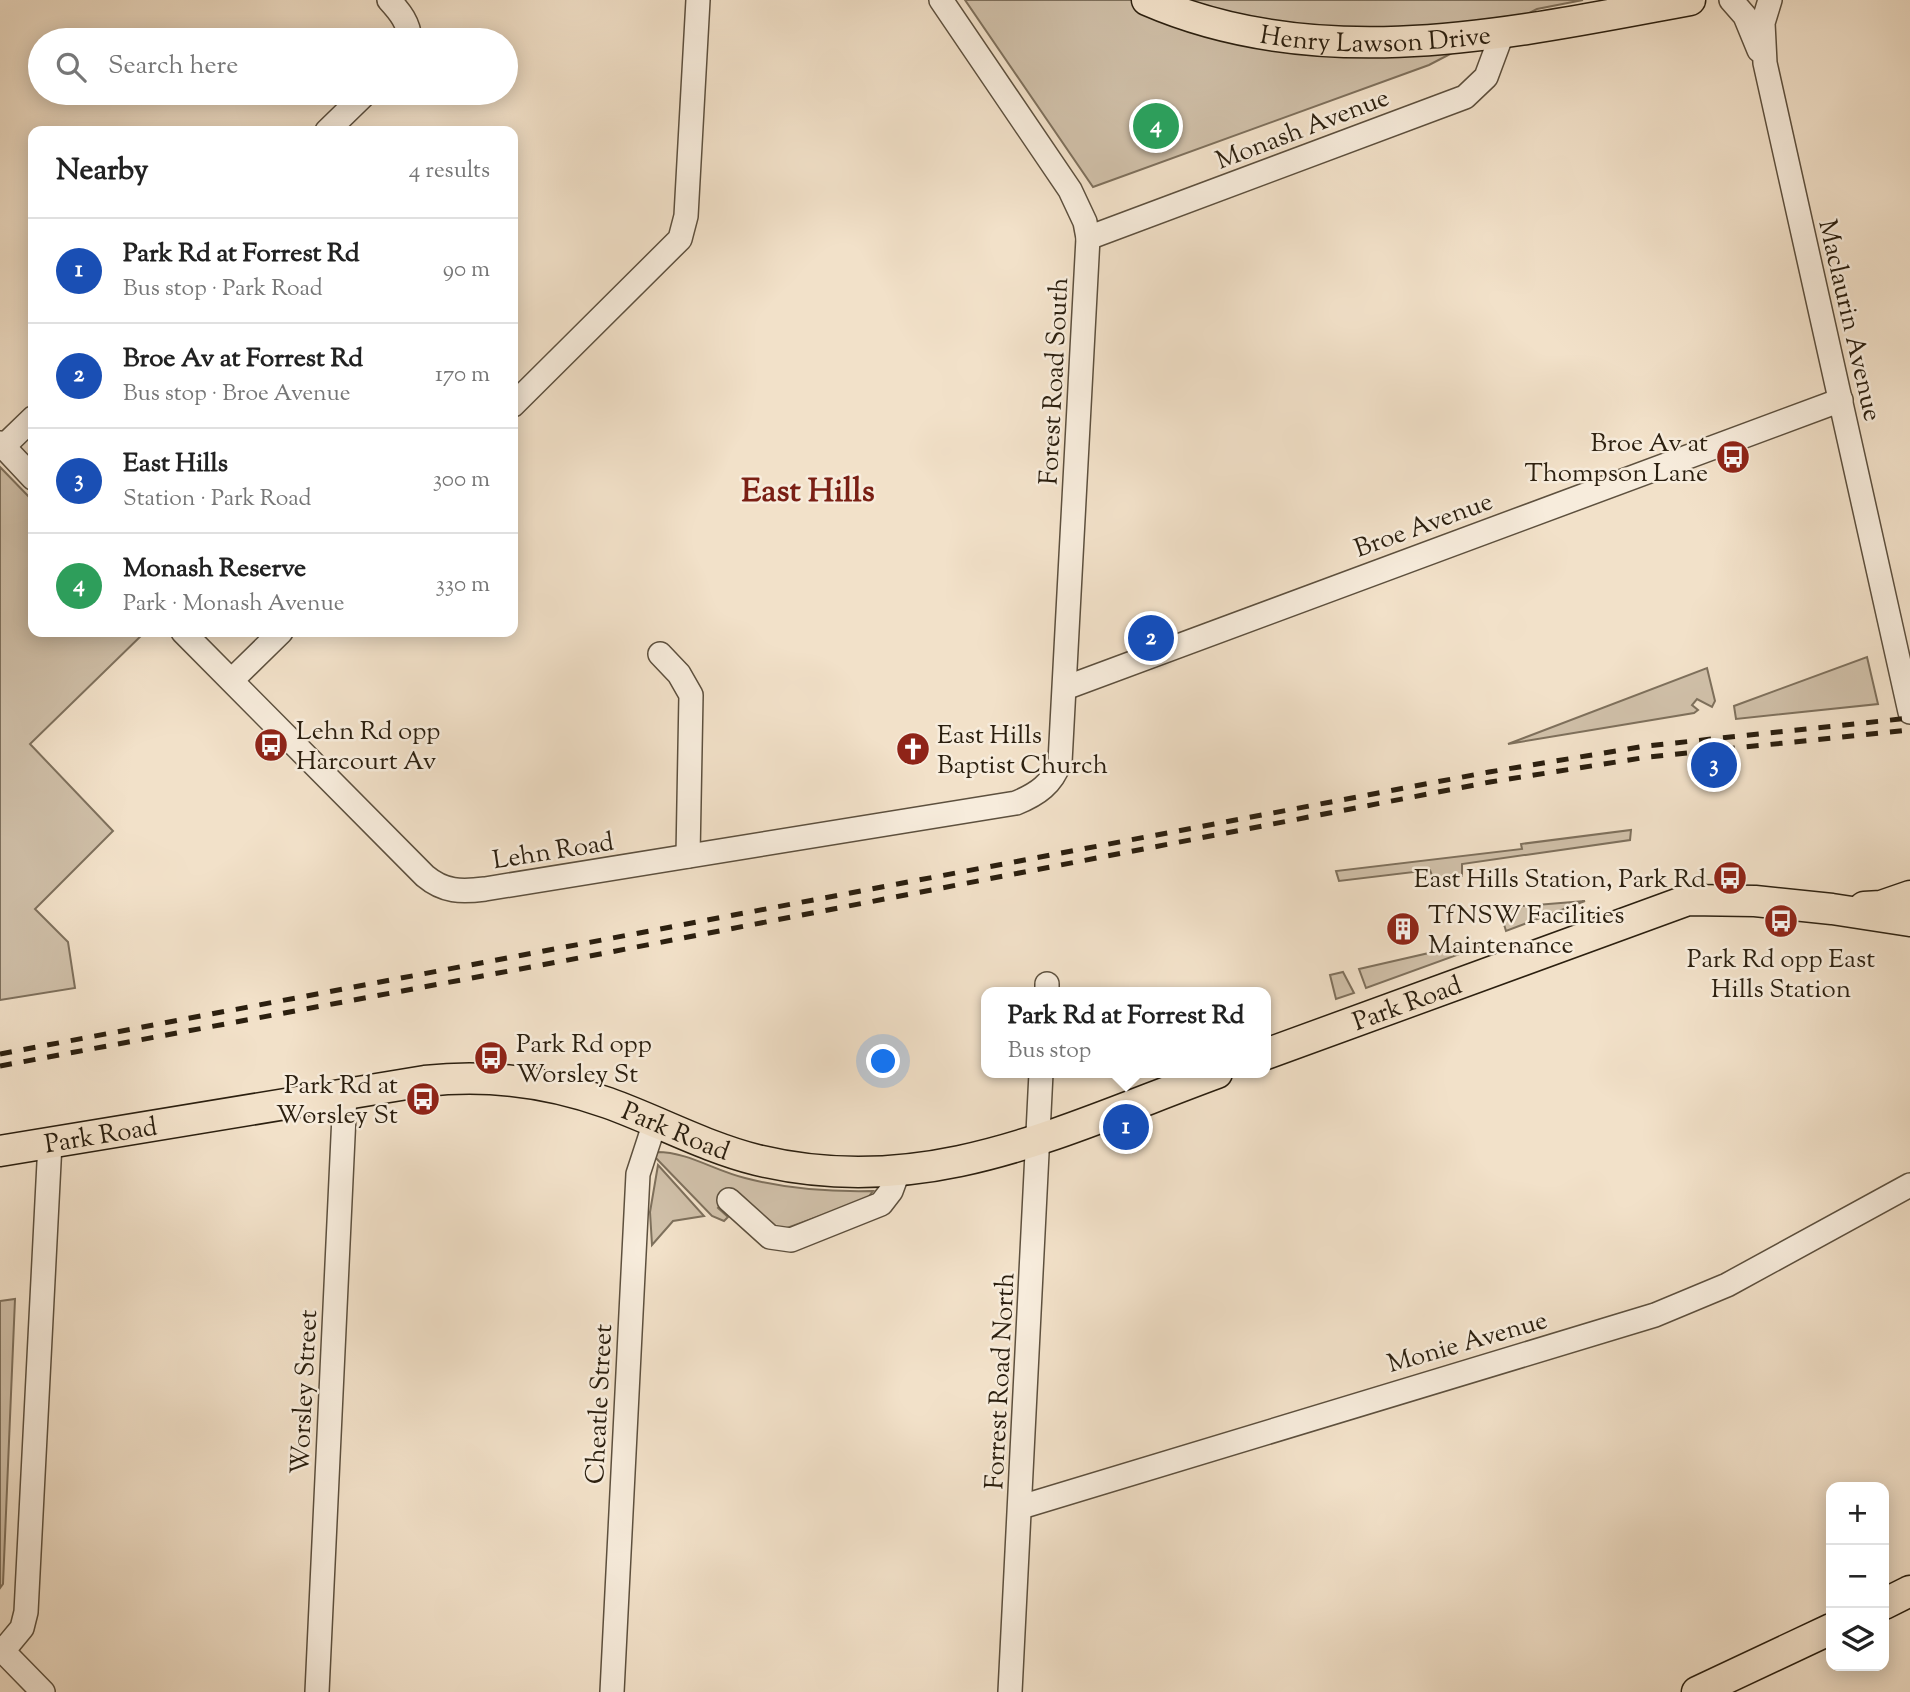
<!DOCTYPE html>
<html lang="en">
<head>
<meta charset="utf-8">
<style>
	body { margin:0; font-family:"Sorts Mill Goudy",serif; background:#f6f6f6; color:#222 }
	.controls { position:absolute; right:21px; bottom:21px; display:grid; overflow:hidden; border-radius:14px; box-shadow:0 4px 18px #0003 }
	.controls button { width:63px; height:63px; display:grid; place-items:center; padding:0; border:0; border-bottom:2px solid #e0e0e0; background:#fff; color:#222; font:35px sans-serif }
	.you { position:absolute; left:884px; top:1062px; width:24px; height:24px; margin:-18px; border:5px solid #fff; border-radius:50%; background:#1a73e8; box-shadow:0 0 0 10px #1a73e833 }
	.badge { display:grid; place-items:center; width:46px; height:46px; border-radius:50%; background:#8f2418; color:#fff; font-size:23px; font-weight:700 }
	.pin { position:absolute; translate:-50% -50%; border:4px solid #fff; box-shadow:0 2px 7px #0006 }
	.popup { position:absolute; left:981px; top:987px; width:290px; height:91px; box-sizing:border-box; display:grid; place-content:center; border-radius:14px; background:#fff; filter:drop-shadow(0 2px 5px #0005); font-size:23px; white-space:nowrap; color:#767676 }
	.popup b { font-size:26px; color:#222 }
	.popup::after { content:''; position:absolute; left:50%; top:100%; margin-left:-14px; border:14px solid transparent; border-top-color:#fff }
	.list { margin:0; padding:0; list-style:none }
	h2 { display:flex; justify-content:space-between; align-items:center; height:91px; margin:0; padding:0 28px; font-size:30px }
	h2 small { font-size:23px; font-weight:400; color:#767676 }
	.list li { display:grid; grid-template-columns:46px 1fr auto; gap:21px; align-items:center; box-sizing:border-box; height:105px; padding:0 28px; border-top:2px solid #e0e0e0 }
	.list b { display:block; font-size:26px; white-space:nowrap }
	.list p { margin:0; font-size:23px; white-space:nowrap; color:#767676 }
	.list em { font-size:23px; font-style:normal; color:#767676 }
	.icon { flex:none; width:38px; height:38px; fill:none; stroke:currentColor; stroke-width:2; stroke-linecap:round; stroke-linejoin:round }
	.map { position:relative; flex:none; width:1910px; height:1692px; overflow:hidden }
	.search { position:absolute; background:#fff; box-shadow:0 4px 18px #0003; left:28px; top:28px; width:490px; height:77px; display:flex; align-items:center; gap:18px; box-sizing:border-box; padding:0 24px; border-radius:38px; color:#767676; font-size:26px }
	.panel { position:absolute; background:#fff; box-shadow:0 4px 18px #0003; left:28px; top:126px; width:490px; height:511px; border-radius:14px }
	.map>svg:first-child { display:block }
	.green { fill:#d0c0a9; stroke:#7e705c; stroke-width:2 }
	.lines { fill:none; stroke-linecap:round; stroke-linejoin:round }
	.minor-casing { stroke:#5d503e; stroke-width:26 }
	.major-casing { stroke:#2b1f0f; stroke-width:33 }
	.minor { stroke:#f7ecdc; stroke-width:23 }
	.major { stroke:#f2e1c9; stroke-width:30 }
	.rail { stroke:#2b1f0f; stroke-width:5; stroke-dasharray:12 12; stroke-linecap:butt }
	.labels { text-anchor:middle; stroke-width:5; stroke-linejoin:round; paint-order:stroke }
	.street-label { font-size:26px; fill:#2b1f0f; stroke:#f7ecdc }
	.poi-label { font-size:26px; fill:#2b1f0f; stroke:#f7ecdc; text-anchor:start }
	.district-label { font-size:33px; font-weight:bold; fill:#7a1f14; stroke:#f7ecdc }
</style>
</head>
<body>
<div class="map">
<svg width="1910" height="1692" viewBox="0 0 1910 1692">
	<rect width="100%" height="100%" fill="#f2e1c9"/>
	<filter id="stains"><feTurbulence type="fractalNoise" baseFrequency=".00286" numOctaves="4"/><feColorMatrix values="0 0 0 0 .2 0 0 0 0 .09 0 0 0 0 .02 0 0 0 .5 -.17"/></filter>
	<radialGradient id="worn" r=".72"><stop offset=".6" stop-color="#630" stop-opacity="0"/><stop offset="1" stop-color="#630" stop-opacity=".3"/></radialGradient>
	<!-- green -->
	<g class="green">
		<path d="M965,0H1583L1537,9L1429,65L1093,187Z"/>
		<path d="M0,467L33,501V632H145L30,744L113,831L35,909L68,942L75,988L0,1000Z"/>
		<path d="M1867,657L1878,704L1736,719L1734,706Z"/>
		<path d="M1707,668L1715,701L1712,707L1697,699L1692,705L1698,710L1694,713L1508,744Z"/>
		<path d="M1631,830L1630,840L1462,864V876L1435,884L1430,870L1339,881L1336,871L1522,849L1521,844Z"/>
		<path d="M1585,901L1506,931L1499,908Z"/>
		<path d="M1477,942L1479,947L1366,988L1359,969Z"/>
		<path d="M1343,972L1354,993L1336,999L1330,975Z"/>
		<path d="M657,1152C688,1152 715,1171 745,1178C787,1189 829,1192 873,1191L867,1199L776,1232L732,1191L718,1208L728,1217L724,1221L712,1216L653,1155Z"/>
		<path d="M658,1165L704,1216L673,1221L652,1245L650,1212Z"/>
		<path d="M15,1299L3,1584L0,1588V1301Z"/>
	</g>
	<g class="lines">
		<!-- minor casing -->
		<g class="minor-casing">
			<g id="minor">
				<path d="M389,0C400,12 409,23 410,40"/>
				<path d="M1731,0L1745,16L1759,50"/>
				<path d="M1770,0L1763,23L1765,63L1910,712"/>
				<path d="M327,131L366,93"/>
				<path d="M1088,238L1465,97L1486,77L1502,34"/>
				<path d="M513,405L680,239L686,216L698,0"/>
				<path d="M0,443L33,478"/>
				<path d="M3,447L33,418"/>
				<path d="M183,632L425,876C444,892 461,892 485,889L1016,803C1038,794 1052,784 1060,762L1088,238L1085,222L1070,190L941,0"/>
				<path d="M660,654L679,674L691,695L688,856"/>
				<path d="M232,680L281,632"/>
				<path d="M1065,688L1841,400"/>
				<path d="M1047,992V984"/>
				<path d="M729,1200L770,1237L791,1240L881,1204L891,1191L898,1172"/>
				<path d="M1021,1507L1655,1315L1727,1285L1910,1185"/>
				<path d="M0,1648L43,1692"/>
				<path d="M3,1651L22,1628L26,1612L50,1143"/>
				<path d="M317,1692L345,1094"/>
				<path d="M612,1692L638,1174L655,1122"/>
				<path d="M1010,1692L1041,1073"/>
			</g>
		</g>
		<!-- major casing -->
		<g class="major-casing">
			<g id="major">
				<path id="s1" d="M1147,0C1322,76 1511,33 1690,0"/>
				<path d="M1864,907L1881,906L1910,896"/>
				<path id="s2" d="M1266,1054L1688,900L1755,901L1832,909L1910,921"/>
				<path id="s3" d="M0,1151L425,1081C488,1074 549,1082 608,1103C658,1121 705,1147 757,1160C926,1201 1062,1130 1217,1073"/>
				<path d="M1884,1604L1910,1591"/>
				<path d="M1697,1692L1831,1629"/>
			</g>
		</g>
		<!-- minor -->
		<use href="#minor" class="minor"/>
		<!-- major -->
		<use href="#major" class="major"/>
		<!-- rail -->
		<g class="rail">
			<path d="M0,1054L1489,772L1646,746L1910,718"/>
			<path d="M0,1066L595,955L1490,782L1648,757L1910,730"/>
		</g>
	</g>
	<!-- icons -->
	<defs>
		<g id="bus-disc" transform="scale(1.75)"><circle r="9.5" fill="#8f2418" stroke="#f7ecdc"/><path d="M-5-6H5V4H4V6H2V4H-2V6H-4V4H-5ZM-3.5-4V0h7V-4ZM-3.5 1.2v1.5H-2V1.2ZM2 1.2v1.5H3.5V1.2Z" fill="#fff"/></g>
		<g id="church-disc" transform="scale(1.75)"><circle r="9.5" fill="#8f2418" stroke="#f7ecdc"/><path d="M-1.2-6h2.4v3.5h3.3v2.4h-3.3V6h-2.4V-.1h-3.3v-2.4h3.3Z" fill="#fff"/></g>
		<g id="building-disc" transform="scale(1.75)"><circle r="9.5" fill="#8f2418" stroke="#f7ecdc"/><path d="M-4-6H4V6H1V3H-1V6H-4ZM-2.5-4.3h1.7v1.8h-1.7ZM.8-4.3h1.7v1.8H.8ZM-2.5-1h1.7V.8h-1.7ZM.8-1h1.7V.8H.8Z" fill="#fff"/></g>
	</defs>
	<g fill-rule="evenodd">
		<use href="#bus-disc" x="1733" y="457"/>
		<use href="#bus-disc" x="271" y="745"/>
		<use href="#church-disc" x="913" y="749"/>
		<use href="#bus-disc" x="1730" y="878"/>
		<use href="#bus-disc" x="1781" y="921"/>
		<use href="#building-disc" x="1403" y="929"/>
		<use href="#bus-disc" x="491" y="1058"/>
		<use href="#bus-disc" x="423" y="1099"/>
	</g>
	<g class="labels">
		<!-- street labels -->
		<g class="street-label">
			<text dy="9" stroke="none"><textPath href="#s1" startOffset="234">Henry Lawson Drive</textPath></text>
			<text transform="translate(1302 128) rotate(-21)" y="9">Monash Avenue</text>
			<text transform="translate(1851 320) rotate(77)" y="9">Maclaurin Avenue</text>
			<text transform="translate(1053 381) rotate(-87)" y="9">Forest Road South</text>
			<text transform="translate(1423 524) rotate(-20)" y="9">Broe Avenue</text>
			<text transform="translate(553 850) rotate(-9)" y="9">Lehn Road</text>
			<text dy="9" stroke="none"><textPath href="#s2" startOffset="150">Park Road</textPath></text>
			<text dy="9" stroke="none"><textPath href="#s3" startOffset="690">Park Road</textPath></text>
			<text dy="9" stroke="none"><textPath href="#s3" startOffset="102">Park Road</textPath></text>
			<text transform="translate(1467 1341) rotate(-16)" y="9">Monie Avenue</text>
			<text transform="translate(999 1381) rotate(-87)" y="9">Forrest Road North</text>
			<text transform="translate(303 1392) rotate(-87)" y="9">Worsley Street</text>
			<text transform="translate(598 1404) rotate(-87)" y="9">Cheatle Street</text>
		</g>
		<!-- poi labels -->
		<g class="poi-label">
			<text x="1708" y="451" text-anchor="end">Broe Av at<tspan x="1708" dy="30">Thompson Lane</tspan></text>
			<text x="296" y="739">Lehn Rd opp<tspan x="296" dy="30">Harcourt Av</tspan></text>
			<text x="937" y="743">East Hills<tspan x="937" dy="30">Baptist Church</tspan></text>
			<text x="1706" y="887" text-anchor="end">East Hills Station, Park Rd</text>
			<text x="1428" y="923">TfNSW Facilities<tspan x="1428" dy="30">Maintenance</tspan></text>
			<text x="1781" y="967" text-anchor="middle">Park Rd opp East<tspan x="1781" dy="30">Hills Station</tspan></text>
			<text x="516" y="1052">Park Rd opp<tspan x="516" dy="30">Worsley St</tspan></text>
			<text x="398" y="1093" text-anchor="end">Park Rd at<tspan x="398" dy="30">Worsley St</tspan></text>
		</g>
		<!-- district labels -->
		<g class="district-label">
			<text x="808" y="501">East Hills</text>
		</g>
	</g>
	<rect width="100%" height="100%" filter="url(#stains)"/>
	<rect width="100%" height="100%" fill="url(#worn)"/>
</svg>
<div class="controls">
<button>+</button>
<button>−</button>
<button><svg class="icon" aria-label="layers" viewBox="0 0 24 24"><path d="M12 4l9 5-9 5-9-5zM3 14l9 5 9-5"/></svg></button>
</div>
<div class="you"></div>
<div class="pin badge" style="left:1126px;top:1127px;background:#1a4fb4">1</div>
<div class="popup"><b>Park Rd at Forrest Rd</b>Bus stop</div>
<div class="pin badge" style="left:1151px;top:638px;background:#1a4fb4">2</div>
<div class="pin badge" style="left:1714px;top:765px;background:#1a4fb4">3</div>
<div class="pin badge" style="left:1156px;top:126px;background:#2e9e5b">4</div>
<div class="search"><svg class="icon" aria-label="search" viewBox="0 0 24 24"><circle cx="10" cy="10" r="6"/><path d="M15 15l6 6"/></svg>Search here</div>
<section class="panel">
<h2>Nearby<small>4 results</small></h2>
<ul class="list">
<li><span class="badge" style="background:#1a4fb4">1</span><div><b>Park Rd at Forrest Rd</b><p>Bus stop · Park Road</p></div><em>90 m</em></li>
<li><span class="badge" style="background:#1a4fb4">2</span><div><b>Broe Av at Forrest Rd</b><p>Bus stop · Broe Avenue</p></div><em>170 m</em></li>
<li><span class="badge" style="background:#1a4fb4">3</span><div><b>East Hills</b><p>Station · Park Road</p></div><em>300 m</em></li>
<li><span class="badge" style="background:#2e9e5b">4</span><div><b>Monash Reserve</b><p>Park · Monash Avenue</p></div><em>330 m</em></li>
</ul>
</section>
</div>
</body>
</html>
